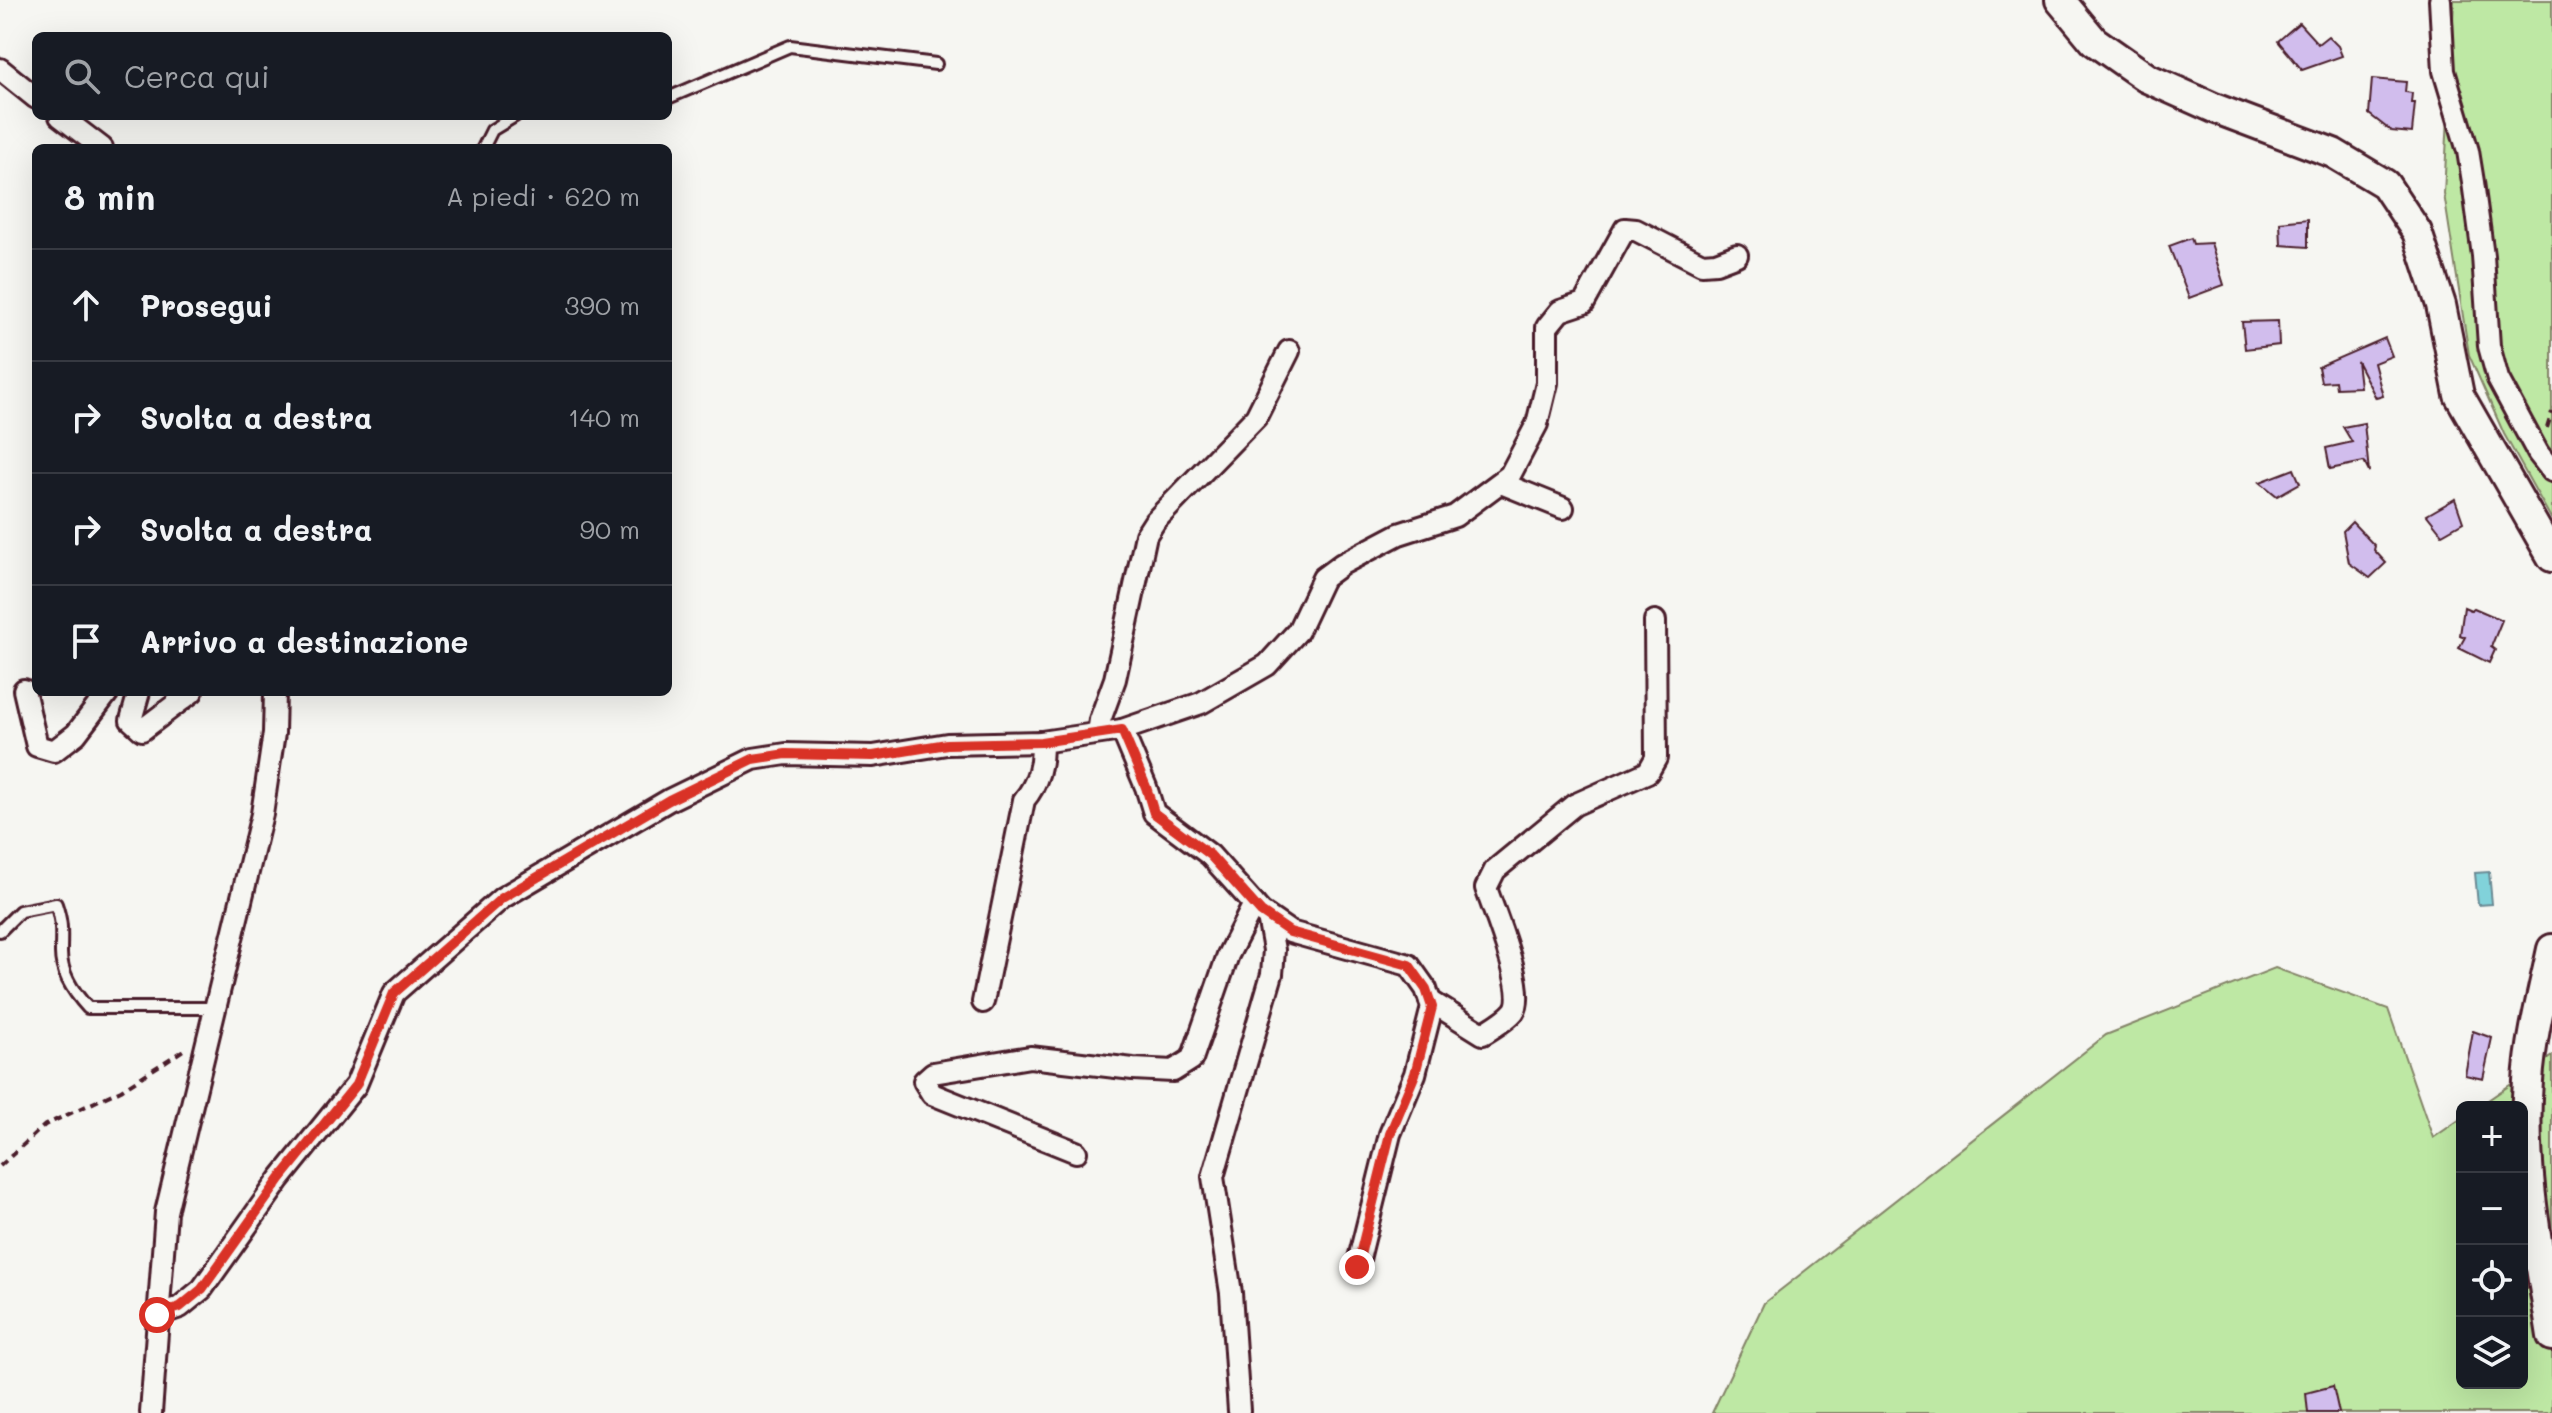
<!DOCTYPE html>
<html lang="it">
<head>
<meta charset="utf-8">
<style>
	body { margin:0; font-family:Mali,sans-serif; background:#20242c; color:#f1f3f6 }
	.controls { position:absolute; right:24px; bottom:24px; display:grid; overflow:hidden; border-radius:12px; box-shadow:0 8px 32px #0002 }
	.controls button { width:72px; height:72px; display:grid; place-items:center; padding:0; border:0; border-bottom:2px solid #363941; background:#171b24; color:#f1f3f6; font:40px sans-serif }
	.stop { position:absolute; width:24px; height:24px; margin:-18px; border:6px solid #d93025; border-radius:50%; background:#fff }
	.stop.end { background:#d93025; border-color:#fff; box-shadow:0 2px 8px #0008 }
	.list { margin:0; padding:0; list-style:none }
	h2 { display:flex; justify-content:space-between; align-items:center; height:104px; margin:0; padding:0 32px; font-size:34px }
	h2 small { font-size:26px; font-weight:400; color:#9ea1a6 }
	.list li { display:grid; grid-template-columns:52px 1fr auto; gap:24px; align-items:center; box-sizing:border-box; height:112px; padding:0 32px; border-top:2px solid #363941 }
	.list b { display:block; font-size:30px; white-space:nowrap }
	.list em { font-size:26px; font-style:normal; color:#9ea1a6 }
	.icon { flex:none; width:44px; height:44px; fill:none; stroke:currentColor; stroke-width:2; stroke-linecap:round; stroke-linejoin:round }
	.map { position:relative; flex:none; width:2552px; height:1413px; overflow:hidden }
	.search { position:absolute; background:#171b24; box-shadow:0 8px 32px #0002; left:32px; top:32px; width:640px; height:88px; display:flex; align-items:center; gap:20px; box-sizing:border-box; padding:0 28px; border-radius:12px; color:#9ea1a6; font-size:30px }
	.panel { position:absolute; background:#171b24; box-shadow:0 8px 32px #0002; left:32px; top:144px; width:640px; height:552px; border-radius:12px }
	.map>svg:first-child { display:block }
	.green { fill:#bee8a4; stroke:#848468; stroke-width:2 }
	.water { fill:#81d2da; stroke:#6b8a94; stroke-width:2 }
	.building { fill:#d1bded; stroke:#4a1f2b; stroke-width:2 }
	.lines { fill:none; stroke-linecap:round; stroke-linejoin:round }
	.lane-casing { stroke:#4a1f2b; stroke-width:16 }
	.street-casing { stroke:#4a1f2b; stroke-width:26 }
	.secondary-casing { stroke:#4a1f2b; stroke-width:34 }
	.path { stroke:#4a1f2b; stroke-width:4; stroke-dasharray:8 6; stroke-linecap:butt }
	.lane { stroke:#f6f6f2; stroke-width:10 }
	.street { stroke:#f6f6f2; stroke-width:20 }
	.secondary { stroke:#f6f6f2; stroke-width:28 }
	.route { stroke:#d93025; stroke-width:10 }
</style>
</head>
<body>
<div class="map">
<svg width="2552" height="1413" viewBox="0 0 2552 1413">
	<rect width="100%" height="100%" fill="#f6f6f2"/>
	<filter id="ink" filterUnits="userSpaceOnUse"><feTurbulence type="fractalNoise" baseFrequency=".0125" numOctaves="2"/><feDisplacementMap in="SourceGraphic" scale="16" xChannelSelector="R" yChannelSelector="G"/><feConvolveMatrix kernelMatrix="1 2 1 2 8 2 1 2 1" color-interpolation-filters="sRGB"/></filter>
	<g filter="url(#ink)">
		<!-- green -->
		<g class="green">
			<path d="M2454,0H2552V520L2504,434L2469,355L2444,194Z"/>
			<path d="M2275,968L2388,1009L2433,1138L2462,1118V1383H2522V1107H2478L2552,1056V1413H1712L1764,1303L2106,1035Z"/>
		</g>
		<!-- water -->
		<path class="water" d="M2489,872L2492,904L2478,905L2475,873Z"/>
		<!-- building -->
		<g class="building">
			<path d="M2299,23L2318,44L2328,36L2338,46L2342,56L2302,70L2278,41Z"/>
			<path d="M2372,79L2406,82L2405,92L2412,93L2411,103H2415L2412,133L2391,131L2369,114Z"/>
			<path d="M2308,219V247L2281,245L2280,222Z"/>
			<path d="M2191,238L2193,244L2211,243L2224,285L2189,298L2169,246Z"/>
			<path d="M2278,321L2279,345L2245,349L2242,322Z"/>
			<path d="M2385,338L2392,356L2374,363L2383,396L2376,398L2357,361L2360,387L2336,388L2335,381L2321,382L2318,367Z"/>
			<path d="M2364,423L2369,472L2364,462L2330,469L2326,448L2352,442L2343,427Z"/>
			<path d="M2294,469L2300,483L2277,496L2260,482Z"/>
			<path d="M2455,499L2463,522L2442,534L2427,515Z"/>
			<path d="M2352,522L2375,546L2374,550L2386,563L2370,578L2349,563L2343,531Z"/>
			<path d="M2464,607L2471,610L2474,608L2502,620L2491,647L2495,650L2489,663L2459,648L2465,637L2460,635Z"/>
			<path d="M2473,1031L2492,1038L2483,1079L2465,1075Z"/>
			<path d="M2333,1386L2339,1413H2308L2306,1393Z"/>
		</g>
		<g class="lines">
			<!-- lane casing -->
			<g class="lane-casing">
				<g id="lane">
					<path d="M668,98L790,46L936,64"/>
					<path d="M483,148L492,130L515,116"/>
					<path d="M0,931L20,911L56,904C63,925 61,932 61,953C61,974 75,994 88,1008H215"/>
				</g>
			</g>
			<!-- street casing -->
			<g class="street-casing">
				<g id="street">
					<path d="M2440,0L2444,71L2468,151L2473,182L2483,256L2489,346L2498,379L2538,453L2552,471"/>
					<path d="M0,69L36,98"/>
					<path d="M60,116L102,148"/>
					<path d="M1501,483L1563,508"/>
					<path d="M24,690L37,746L54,751L76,734L108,692"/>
					<path d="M139,692L131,720L142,730L192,692"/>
					<path d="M1122,730L1146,787L1154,813L1210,855L1261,912L1290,932L1409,965L1426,989L1432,1007L1415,1074L1390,1134L1357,1267"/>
					<path d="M1098,733L1100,720L1115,679L1146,535L1155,521L1256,417L1289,351"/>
					<path d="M1430,1001L1483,1034C1492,1028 1507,1020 1514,1011C1528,992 1494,912 1486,888L1495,870L1574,805L1648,772L1656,758L1655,621"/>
					<path d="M983,1002L1024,800C1037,785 1044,762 1041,742"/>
					<path d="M1076,1152L932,1094L924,1081L933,1073L1030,1057L1133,1069L1173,1071L1192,1059L1228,955L1254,904"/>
					<path d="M157,1315L180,1307L202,1289L280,1179L356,1085L394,993L502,898L669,800L753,759L786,754L873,756L947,744L1041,742L1122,730L1201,703L1267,665L1298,631L1323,578L1342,564L1399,534L1455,516L1510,475L1537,424L1547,383V327L1560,311L1584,303L1625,229L1636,230L1702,264L1716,263L1737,255"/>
					<path d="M1239,1411L1231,1293L1213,1177L1272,974L1274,950L1268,917"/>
					<path d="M151,1413L166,1212L262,814L274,733L275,692"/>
				</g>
			</g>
			<!-- secondary casing -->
			<g class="secondary-casing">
				<g id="secondary">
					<path d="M2060,0L2094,41L2147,78L2214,108L2333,153L2385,184L2417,232L2441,305L2459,395L2552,557"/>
					<path d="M2552,949C2543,992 2531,1037 2528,1081C2521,1167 2539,1252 2552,1336"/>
				</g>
			</g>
			<!-- path -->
			<g class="path">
				<path d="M2547,428L2552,412"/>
				<path d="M0,1166L45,1125L121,1090L185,1049"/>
			</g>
			<!-- lane -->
			<use href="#lane" class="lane"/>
			<!-- street -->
			<use href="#street" class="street"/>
			<!-- secondary -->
			<use href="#secondary" class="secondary"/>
		</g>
	</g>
	<g class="lines" filter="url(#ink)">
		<!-- route -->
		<path class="route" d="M157,1315L180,1307L202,1289L280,1179L356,1085L394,993L502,898L669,800L753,759L786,754L873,756L947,744L1041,742L1122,730L1146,787L1154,813L1210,855L1261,912L1290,932L1409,965L1426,989L1432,1007L1415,1074L1390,1134L1357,1267"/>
	</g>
</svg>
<div class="controls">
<button>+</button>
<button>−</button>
<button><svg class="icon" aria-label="locate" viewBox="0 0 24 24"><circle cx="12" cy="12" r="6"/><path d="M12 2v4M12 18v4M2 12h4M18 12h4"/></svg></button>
<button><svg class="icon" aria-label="layers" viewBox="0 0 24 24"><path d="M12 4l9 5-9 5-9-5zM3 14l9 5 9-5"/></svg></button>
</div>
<div class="stop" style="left:157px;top:1315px"></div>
<div class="stop end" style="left:1357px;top:1267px"></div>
<div class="search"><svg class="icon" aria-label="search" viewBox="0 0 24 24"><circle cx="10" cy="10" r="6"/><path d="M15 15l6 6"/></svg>Cerca qui</div>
<section class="panel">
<h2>8 min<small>A piedi · 620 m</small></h2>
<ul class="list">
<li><svg class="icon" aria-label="ahead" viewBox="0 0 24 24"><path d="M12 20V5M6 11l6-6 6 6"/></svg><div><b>Prosegui</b></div><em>390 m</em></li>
<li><svg class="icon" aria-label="right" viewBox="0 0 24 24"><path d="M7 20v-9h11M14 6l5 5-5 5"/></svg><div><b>Svolta a destra</b></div><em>140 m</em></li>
<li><svg class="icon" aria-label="right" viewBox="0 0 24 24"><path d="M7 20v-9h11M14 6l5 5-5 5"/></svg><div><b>Svolta a destra</b></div><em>90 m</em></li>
<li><svg class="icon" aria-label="arrive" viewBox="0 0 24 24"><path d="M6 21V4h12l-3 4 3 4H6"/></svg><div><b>Arrivo a destinazione</b></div></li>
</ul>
</section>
</div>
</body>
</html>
